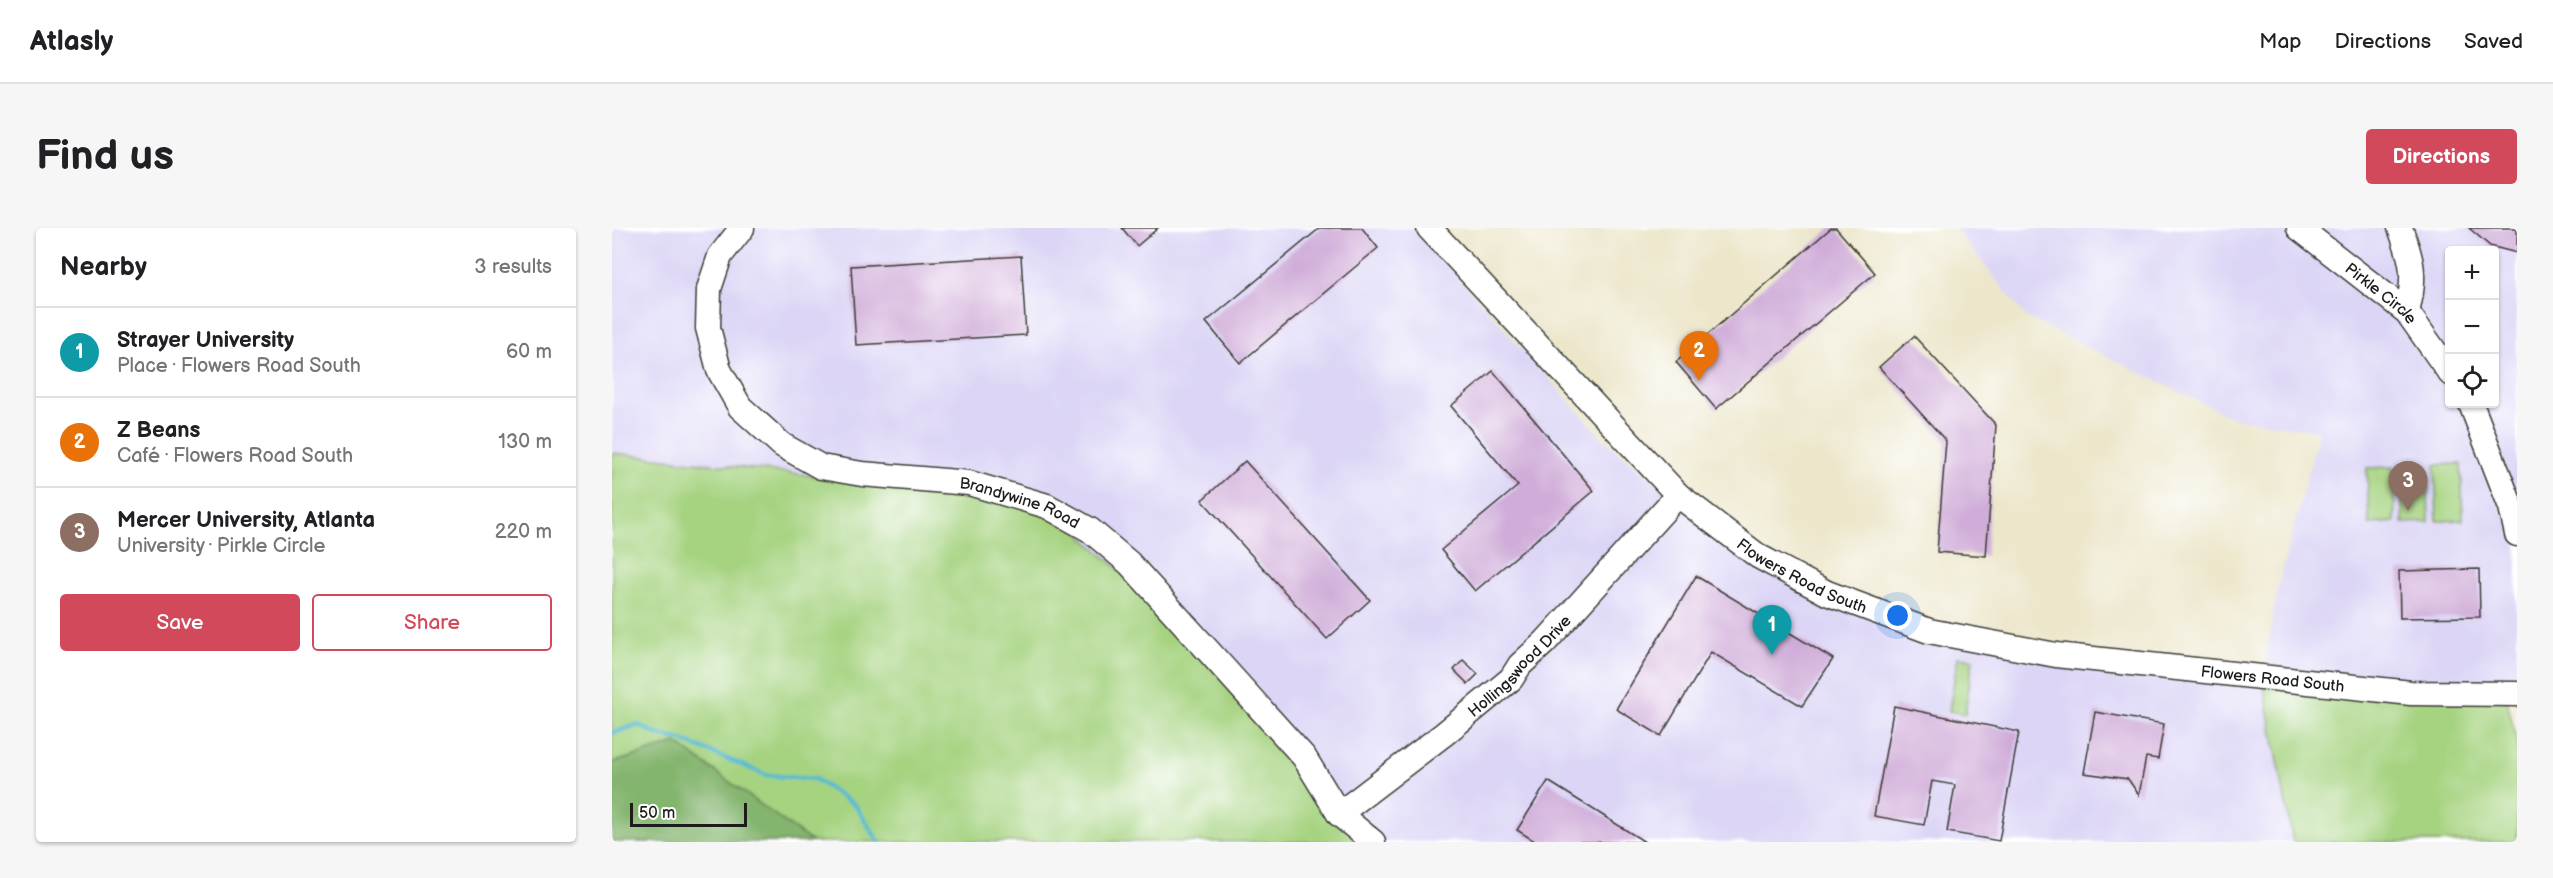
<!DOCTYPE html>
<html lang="en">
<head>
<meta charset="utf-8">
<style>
	body { margin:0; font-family:"Balsamiq Sans",sans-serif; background:#f6f6f6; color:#202124 }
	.controls { position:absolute; right:18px; top:18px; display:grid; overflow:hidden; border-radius:6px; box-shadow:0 2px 4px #0004 }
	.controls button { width:54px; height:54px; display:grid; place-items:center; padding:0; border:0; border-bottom:2px solid #e0e0e0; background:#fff; color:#202124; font:30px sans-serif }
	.scale { position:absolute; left:18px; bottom:15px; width:117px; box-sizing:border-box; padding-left:6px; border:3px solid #1c1c1c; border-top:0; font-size:16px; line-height:21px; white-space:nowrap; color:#1c1c1c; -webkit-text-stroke:4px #fff; paint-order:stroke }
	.you { position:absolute; left:1286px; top:388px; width:21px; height:21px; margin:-15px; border:4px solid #fff; border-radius:50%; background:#1a73e8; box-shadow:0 0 0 9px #1a73e833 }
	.badge { display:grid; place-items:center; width:39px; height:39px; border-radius:50%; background:#d1495b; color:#fff; font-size:20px; font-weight:700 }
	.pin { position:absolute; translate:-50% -50px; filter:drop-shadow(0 2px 3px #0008) }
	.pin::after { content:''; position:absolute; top:32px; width:21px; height:18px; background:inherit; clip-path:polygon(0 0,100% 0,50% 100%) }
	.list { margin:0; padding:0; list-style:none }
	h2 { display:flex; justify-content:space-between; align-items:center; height:78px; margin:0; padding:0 24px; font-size:26px }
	h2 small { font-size:20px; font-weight:400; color:#757577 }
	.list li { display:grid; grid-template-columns:39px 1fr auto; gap:18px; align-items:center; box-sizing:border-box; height:90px; padding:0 24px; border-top:2px solid #e0e0e0 }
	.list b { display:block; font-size:22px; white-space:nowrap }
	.list p { margin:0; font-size:20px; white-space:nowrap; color:#757577 }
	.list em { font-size:20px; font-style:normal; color:#757577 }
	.actions { display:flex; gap:12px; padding:18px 24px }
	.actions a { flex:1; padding:14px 0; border:2px solid #d1495b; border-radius:6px; text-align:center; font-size:21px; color:#d1495b }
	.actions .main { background:#d1495b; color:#fff }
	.icon { flex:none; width:33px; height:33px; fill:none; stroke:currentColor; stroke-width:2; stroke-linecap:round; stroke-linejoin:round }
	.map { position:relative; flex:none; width:1905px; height:614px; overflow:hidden; border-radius:6px }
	header { display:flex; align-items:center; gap:36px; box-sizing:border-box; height:84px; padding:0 30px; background:#fff; border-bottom:2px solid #e0e0e0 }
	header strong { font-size:28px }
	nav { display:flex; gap:33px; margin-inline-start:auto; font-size:21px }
	.intro { display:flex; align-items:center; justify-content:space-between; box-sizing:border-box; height:144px; padding:0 36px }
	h1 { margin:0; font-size:42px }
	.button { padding:15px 27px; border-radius:6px; background:#d1495b; color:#fff; font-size:21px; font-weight:700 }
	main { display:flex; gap:36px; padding:0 36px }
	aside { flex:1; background:#fff; border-radius:6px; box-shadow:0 2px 4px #0004 }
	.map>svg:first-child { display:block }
	.built { fill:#dcd5f6; fill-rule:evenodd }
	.green { fill:#a6d380; stroke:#61784e; stroke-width:1.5 }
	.forest { fill:#84b56e; stroke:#506845; stroke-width:1.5 }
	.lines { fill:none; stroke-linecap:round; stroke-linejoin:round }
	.stream { stroke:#54bad2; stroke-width:4.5 }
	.building { fill:#d0add9 }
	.minor-casing { stroke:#3b3a36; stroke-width:27 }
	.minor { stroke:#fff; stroke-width:24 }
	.labels { text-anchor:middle; stroke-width:4.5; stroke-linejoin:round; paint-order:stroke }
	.street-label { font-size:16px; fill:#1c1c1c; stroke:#fff }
</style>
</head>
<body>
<header>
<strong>Atlasly</strong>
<nav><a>Map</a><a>Directions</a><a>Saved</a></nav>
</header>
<div class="intro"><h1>Find us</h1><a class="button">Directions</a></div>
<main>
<aside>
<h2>Nearby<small>3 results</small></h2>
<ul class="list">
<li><span class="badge" style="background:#0f9aa8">1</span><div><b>Strayer University</b><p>Place · Flowers Road South</p></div><em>60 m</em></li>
<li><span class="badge" style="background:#e8710a">2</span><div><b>Z Beans</b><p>Café · Flowers Road South</p></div><em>130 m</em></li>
<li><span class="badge" style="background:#8d6e63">3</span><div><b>Mercer University, Atlanta</b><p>University · Pirkle Circle</p></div><em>220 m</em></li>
</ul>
<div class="actions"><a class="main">Save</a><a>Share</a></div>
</aside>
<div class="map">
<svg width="1905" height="614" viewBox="0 0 1905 614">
	<rect width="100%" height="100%" fill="#fff"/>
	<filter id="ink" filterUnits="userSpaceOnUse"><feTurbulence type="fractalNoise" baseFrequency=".0167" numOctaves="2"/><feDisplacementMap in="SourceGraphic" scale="12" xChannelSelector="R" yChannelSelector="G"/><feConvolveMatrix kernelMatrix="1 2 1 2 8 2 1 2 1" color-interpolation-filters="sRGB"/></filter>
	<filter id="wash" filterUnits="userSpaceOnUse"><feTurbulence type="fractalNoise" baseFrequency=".008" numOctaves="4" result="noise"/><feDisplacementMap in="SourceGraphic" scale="24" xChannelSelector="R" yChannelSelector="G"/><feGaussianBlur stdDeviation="1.35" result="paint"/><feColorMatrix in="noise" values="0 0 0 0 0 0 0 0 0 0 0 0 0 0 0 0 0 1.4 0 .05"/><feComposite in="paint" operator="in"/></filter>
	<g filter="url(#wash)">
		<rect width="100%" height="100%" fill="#ece6ca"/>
		<!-- built -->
		<path class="built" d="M0,0H802L992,212L1108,305L1284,399L1651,447L1665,363L1707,203L1621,190L1414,89L1343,0H1905V471L1651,447L1681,614H750L248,252L0,225ZM1838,22H1882V176H1838Z"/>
		<!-- green -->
		<g class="green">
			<path d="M0,225L372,267L442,283L584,411L750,614H200L64,516L0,535Z"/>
			<path d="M1849,236L1851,292L1825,293L1823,237Z"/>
			<path d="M1815,238L1817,294L1791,295L1788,239Z"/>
			<path d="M1781,239L1783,294L1757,296L1755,240Z"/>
			<path d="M1346,429L1361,431L1353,486L1337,483Z"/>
			<path d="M1650,447L1895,472L1905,515V614H1681Z"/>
		</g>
		<!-- forest -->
		<path class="forest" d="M64,515L200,614H0V535Z"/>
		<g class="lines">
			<!-- stream -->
			<path class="stream" d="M0,505L26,497L47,507L70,512L154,547L203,551L243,577L267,614"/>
		</g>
		<g id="blocks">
			<!-- building -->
			<g class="building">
				<path d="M510,0H546L525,18Z"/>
				<path d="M708,0H750L766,20L628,135L594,94Z"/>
				<path d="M1219,0H1224L1263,45L1104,181L1064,134Z"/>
				<path d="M1857,0H1905V25L1878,18Z"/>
				<path d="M409,28L414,107L244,117L239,38Z"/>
				<path d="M1302,108L1384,197L1374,328L1325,324L1334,213L1267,139Z"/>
				<path d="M881,143L982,263L863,363L829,322L906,258L839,178Z"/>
				<path d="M633,233L758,372L715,411L590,272Z"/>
				<path d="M1867,341L1868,389L1788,390L1787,343Z"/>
				<path d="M1084,348L1221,431L1190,478L1099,424L1049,508L1004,481Z"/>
				<path d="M851,432L866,446L856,456L842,442Z"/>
				<path d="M1282,478L1407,504L1387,613L1335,604L1343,557L1320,553L1312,597L1262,588Z"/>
				<path d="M1483,484L1552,496L1546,531L1534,529L1527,567L1516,551L1472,545Z"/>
				<path d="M936,553L1033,614H924L905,602Z"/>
			</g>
		</g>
	</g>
	<g filter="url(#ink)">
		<use href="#blocks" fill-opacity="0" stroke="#3b3a36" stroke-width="1.5"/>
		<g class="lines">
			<!-- minor casing -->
			<g class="minor-casing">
				<g id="minor">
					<path id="s1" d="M130,0L108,28L97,61L96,100L107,142L128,179L170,217L209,239L250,246L357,255L435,278L478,302L517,335L692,529L727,586L761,614"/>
					<path id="s2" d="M817,0L1066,267L1146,328L1215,365L1317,403L1444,427L1799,465L1905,466"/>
					<path id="s3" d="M1687,0L1795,84L1838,145"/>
					<path d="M1788,0C1801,33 1804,49 1795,84"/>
					<path d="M1859,176L1899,279L1905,306"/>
					<path id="s4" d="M727,586L832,506L899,451L908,437L933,414L1066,267"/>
				</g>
			</g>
			<!-- minor -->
			<use href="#minor" class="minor"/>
		</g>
	</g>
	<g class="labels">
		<!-- street labels -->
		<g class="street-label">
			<text dy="6" stroke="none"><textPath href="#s3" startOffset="105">Pirkle Circle</textPath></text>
			<text dy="6" stroke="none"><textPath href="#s1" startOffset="500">Brandywine Road</textPath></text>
			<text dy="6" stroke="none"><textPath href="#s2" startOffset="514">Flowers Road South</textPath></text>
			<text dy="6" stroke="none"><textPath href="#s4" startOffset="234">Hollingswood Drive</textPath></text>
			<text dy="6" stroke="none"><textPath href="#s2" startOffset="1000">Flowers Road South</textPath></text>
		</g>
	</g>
</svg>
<div class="controls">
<button>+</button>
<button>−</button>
<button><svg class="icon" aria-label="locate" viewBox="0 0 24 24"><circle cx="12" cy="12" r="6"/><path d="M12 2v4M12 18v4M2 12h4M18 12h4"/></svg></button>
</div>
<div class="scale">50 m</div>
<div class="you"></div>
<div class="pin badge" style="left:1160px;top:427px;background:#0f9aa8">1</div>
<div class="pin badge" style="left:1087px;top:153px;background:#e8710a">2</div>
<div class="pin badge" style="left:1796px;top:283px;background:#8d6e63">3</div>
</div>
</main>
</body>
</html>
